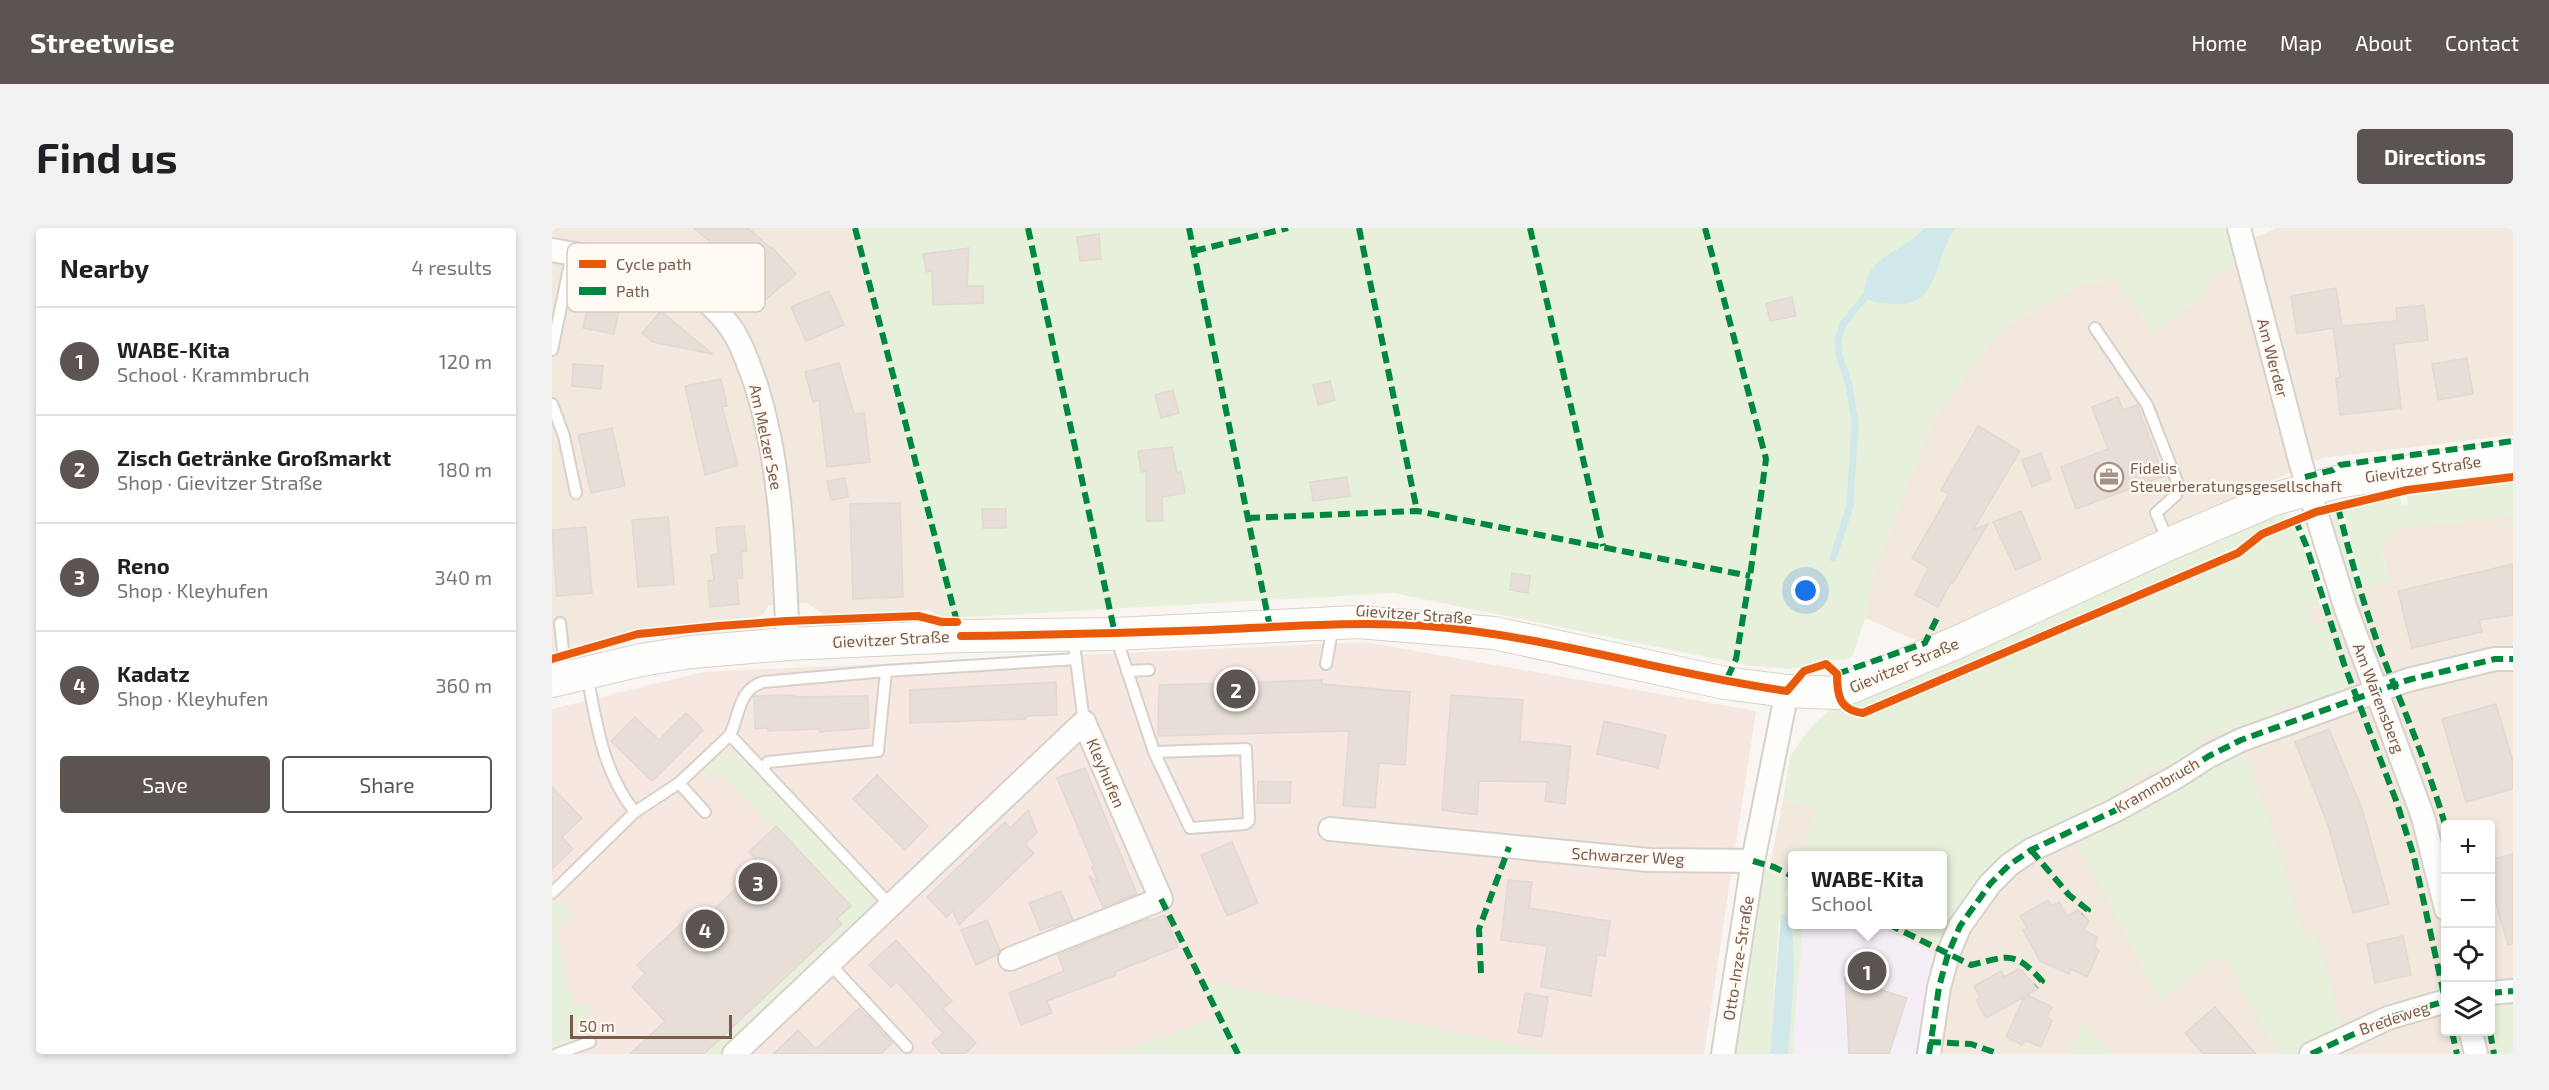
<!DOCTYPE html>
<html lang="en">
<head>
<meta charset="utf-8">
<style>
	body { margin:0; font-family:"Exo 2",sans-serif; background:#f2f2f2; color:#202124 }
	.controls { position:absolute; right:18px; bottom:18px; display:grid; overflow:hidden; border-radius:6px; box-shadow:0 3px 9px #0003 }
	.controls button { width:54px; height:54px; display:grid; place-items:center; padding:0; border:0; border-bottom:2px solid #e0e0e0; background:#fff; color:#202124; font:30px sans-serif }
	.scale { position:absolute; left:18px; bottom:15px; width:162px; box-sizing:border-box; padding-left:6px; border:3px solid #7a5c4d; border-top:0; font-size:16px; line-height:21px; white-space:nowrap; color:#7a5c4d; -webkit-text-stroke:4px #fffaf3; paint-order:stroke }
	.you { position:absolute; left:1254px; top:363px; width:21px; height:21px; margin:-15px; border:4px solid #fff; border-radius:50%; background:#1a73e8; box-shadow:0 0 0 9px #1a73e833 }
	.badge { display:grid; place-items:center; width:39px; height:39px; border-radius:50%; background:#5c5450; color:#fff; font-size:20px; font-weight:700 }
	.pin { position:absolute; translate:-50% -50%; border:3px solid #fff; box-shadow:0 2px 6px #0006 }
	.popup { position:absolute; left:1236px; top:623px; width:159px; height:78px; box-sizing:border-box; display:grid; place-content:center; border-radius:6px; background:#fff; filter:drop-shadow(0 2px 4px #0005); font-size:20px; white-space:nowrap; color:#757577 }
	.popup b { font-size:22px; color:#202124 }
	.popup::after { content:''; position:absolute; left:50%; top:100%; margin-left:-12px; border:12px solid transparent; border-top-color:#fff }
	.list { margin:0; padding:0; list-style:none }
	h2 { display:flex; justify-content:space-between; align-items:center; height:78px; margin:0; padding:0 24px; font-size:26px }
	h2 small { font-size:20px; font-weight:400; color:#757577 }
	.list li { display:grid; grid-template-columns:39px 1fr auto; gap:18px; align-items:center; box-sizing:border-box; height:108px; padding:0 24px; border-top:2px solid #e0e0e0 }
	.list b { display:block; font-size:22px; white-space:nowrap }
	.list p { margin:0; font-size:20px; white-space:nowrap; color:#757577 }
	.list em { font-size:20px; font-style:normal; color:#757577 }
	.actions { display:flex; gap:12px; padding:18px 24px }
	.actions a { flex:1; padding:14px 0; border:2px solid #5c5450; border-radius:6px; text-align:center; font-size:21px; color:#5c5450 }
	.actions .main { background:#5c5450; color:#fff }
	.icon { flex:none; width:33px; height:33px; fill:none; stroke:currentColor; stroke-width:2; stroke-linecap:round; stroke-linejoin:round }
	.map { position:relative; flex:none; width:1961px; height:826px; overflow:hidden; border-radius:6px }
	header { display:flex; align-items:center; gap:36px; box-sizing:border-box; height:84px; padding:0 30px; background:#5c5450; color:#fff }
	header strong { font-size:28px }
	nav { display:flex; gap:33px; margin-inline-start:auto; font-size:21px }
	.intro { display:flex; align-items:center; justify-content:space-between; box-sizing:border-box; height:144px; padding:0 36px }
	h1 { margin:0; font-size:42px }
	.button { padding:15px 27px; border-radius:6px; background:#5c5450; color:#fff; font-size:21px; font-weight:700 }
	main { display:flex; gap:36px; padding:0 36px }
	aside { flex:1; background:#fff; border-radius:6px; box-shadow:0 3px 9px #0003 }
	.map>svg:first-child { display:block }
	.residential { fill:#f2e8de; fill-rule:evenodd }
	.commercial { fill:#f6e8e1 }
	.education { fill:#f6eef6 }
	.green { fill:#e7f0db }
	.water { fill:#d0e8ea }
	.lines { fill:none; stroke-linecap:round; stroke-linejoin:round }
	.stream { stroke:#d0e8ea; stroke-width:7 }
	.building { fill:#e6ded7; stroke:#e2d8d2; stroke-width:1.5 }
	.service-casing { stroke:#d7d1cb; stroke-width:14 }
	.minor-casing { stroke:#d7d1cb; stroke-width:26 }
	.secondary-casing { stroke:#d9d2cb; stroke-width:34 }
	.service { stroke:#fefefd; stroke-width:10 }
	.minor { stroke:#fefefd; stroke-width:22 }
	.secondary { stroke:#fefefd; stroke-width:32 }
	.quiet { stroke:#00873e; stroke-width:6; stroke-dasharray:12 6; stroke-linecap:butt }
	.cycleway-casing { stroke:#fffaf3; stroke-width:11 }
	.cycleway { stroke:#e8590c; stroke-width:8 }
	.labels { text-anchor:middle; stroke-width:4.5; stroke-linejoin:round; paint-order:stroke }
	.street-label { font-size:16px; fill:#7a5c4d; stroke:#fffaf3 }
	.poi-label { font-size:16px; fill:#7a5c4d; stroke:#fffaf3; text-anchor:start }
	.key { fill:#fffaf3; stroke:#d7cbc1; stroke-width:1.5 }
	.key-label { font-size:16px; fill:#7a5c4d }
</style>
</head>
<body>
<header>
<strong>Streetwise</strong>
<nav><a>Home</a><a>Map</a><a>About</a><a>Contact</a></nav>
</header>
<div class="intro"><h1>Find us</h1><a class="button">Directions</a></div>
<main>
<aside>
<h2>Nearby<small>4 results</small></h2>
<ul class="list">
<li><span class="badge">1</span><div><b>WABE-Kita</b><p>School · Krammbruch</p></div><em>120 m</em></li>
<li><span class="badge">2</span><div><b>Zisch Getränke Großmarkt</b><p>Shop · Gievitzer Straße</p></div><em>180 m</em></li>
<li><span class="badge">3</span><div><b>Reno</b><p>Shop · Kleyhufen</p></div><em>340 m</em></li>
<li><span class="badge">4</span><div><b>Kadatz</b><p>Shop · Kleyhufen</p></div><em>360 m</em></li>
</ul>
<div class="actions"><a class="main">Save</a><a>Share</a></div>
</aside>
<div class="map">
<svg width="1961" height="826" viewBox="0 0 1961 826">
	<rect width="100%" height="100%" fill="#f9f5f0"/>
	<!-- residential -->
	<g class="residential">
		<path d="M0,0H299L398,390L389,391L377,382L309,389L272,386L254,375L217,377L212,385L205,389L146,394L0,425Z"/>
		<path d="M1724,0H1961V207L1770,230L1366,413L1313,390L1322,344L1381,190L1451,99L1530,56L1559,51L1577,68L1600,104L1648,71L1663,46L1688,35L1703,10Z"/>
		<path d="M1961,287V826H1242L1250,697L1390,696V628H1240V673L1238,652L1217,642L1231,573L1263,578L1747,387L1812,359L1838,352L1828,319L1830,310L1836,304L1851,300ZM1894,596H1938V804H1894Z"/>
	</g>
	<!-- commercial -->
	<path class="commercial" d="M813,414L1204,483L1152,826H0V481L151,444Z"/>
	<!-- education -->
	<path class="education" d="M1250,697H1325L1387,728L1368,826H1242L1241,812Z"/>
	<!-- green -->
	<g class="green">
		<path d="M299,0H1373L1362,11L1336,25L1404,0H1679L1688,35L1663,46L1648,71L1600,104L1577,68L1559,51L1530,56L1451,99L1381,190L1322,344L1313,390L1301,427L1293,432H1265L1253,439L1237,441L1194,437L842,365L398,390Z"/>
		<path d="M1961,255V287L1851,300C1818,311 1830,325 1838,352L1812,359L1802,328L1791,281L1848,269L1850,277L1856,276L1855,268Z"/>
		<path d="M1781,283H1784L1808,370L1801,372L1780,297Z"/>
		<path d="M1731,284L1737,286L1732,291L1708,302L1686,318L1323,478L1312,481L1294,474Z"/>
		<path d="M1742,297L1751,319L1768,377L1756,383L1762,398L1774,394L1798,461L1793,465L1752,480L1744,474L1722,483V491L1675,509L1668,502L1648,513V522L1619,539L1610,537L1563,563L1559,574C1504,597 1448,622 1412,672C1402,685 1396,703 1389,718L1346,697L1390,696V628L1252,627L1263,579L1231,573L1238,528L1257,501L1284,475C1295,492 1307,490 1325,485L1686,330L1713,310Z"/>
		<path d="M1691,522L1724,614L1752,710L1764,707L1791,801L1744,826H1725L1672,726L1607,771L1523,611Z"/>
		<path d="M181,524L193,531L313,660L320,673L318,685L207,794L197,784L290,697L285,691L299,678L224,599L221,601L167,543L155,553L153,550V541L166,529Z"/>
		<path d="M1207,639L1238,652L1233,666L1240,673V696L1250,697L1251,700L1241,812L1242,826H1236L1242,719L1227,692L1218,826H1178Z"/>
		<path d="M12,674L15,677L20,692L2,697L22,778L38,775C29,806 27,805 0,822V677Z"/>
		<path d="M649,752L1005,826H562L667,789Z"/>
		<path d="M1961,773V826H1945L1938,779L1944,775Z"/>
		<path d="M192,788L202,799L174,826H164L158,821Z"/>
		<path d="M1530,796L1560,826H1517Z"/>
	</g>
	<!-- water -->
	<g class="water">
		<path d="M1373,0H1404C1381,27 1390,81 1340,76C1329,75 1321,74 1312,70C1311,28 1349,25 1373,0Z"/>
		<path d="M1229,687H1234C1249,701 1238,802 1236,826H1218Z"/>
	</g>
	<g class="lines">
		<!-- stream -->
		<path class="stream" d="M1281,330L1298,278L1303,195L1297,157L1287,127L1286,112L1291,96L1312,70"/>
	</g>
	<!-- building -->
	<g class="building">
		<path d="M142,0H196L219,20L220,19L244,46L207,77L184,49L192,43Z"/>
		<path d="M547,6L549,31L528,33L525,9Z"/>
		<path d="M417,20L415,58H431V75L381,77L380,43L374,44L371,26Z"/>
		<path d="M29,57L70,66L62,106L31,100L36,79L24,76Z"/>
		<path d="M1784,60L1790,98L1845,93L1844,80L1872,77L1876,112L1842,116L1849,180L1788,187L1784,150L1788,149L1781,100L1745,106L1739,68Z"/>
		<path d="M277,63L292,97L254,113L239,79Z"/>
		<path d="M1240,69L1244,88L1218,93L1214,75Z"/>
		<path d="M109,83L135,105L161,126L101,114L90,105Z"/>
		<path d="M1915,130L1921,166L1886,172L1880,136Z"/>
		<path d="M287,135L302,186L312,185L318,234L275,239L267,172L261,174L253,144Z"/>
		<path d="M21,136L51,138L49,161L20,158Z"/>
		<path d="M169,151L175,178L170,179L186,237L153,247L133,158Z"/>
		<path d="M778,153L783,172L766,177L761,157Z"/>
		<path d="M621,162L627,185L609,190L603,167Z"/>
		<path d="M1566,169L1571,182L1585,177L1612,248L1524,281L1509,239L1556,221L1540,179Z"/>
		<path d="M1426,198L1468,223L1421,302L1436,296L1401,355L1399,354L1386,379L1363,367L1376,340L1360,330L1397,266L1389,262Z"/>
		<path d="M60,200L73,258L39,265L26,207Z"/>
		<path d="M620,219L625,245L629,244L633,265L610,269L611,293H594V243L589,244L586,223Z"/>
		<path d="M1489,225L1499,251L1480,259L1470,232Z"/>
		<path d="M795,249L798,268L761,273L758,254Z"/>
		<path d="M293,250L296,269L279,272L275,253Z"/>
		<path d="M348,275L351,369L301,371L298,276Z"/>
		<path d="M430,281H454V300H431Z"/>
		<path d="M1469,283L1489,331L1464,342L1441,294Z"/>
		<path d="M116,289L122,356L86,359L80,292Z"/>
		<path d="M192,298L195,323L189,324L191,350L185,351L187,376L158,379L156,353L162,352L159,327L166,326L164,300Z"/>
		<path d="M34,299L40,365L5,368L0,302Z"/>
		<path d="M1961,336V387L1927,392L1930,404L1860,420L1846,363Z"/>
		<path d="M960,345L978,348L976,365L958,362Z"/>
		<path d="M770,452V456L858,464L853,537L827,535L823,580L791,578L797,503L606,508L607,457Z"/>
		<path d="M504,454L505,487L474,488V491L358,495V462Z"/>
		<path d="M243,467V469L316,468L317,500L268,504V501L216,503V500L203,501L202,468Z"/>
		<path d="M899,467L971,472L968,513L1019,518L1013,576L993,573L995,554L927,553L925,587L890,582Z"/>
		<path d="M1944,476L1961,534V561L1914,574L1890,491Z"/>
		<path d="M134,485L151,502L100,553L59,513L83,489L107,512Z"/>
		<path d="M1052,493L1114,507L1106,540L1045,526Z"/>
		<path d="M1777,501L1810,581L1837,676L1801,685L1776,597L1743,514Z"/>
		<path d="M533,540L585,666L551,679L537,648L546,654L540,639L542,638L505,550Z"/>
		<path d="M325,547L376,598L353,622L301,571Z"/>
		<path d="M706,553L739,554L738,575H705Z"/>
		<path d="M0,559L30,590L10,609L21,621L0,641Z"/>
		<path d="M476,582L485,604L473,616L482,625L407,697L401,683L394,689L375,669L453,594L458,600Z"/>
		<path d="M224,598L299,678L285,691L290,696L152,826H78L113,793L80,759L93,746L85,737L134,691L142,700L209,637L197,624Z"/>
		<path d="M680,614L706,675L675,688L649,627Z"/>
		<path d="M1961,626V716L1956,717L1938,656V632Z"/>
		<path d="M956,652L980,654L977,680L1058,693L1053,728L1045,727L1039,768L989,759L995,718L949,712Z"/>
		<path d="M509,663L521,692L488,702L477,675Z"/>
		<path d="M1496,672L1499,678L1507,674L1515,688L1526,682L1537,693L1532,702L1546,709L1542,718L1547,723L1535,749L1519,741L1517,746L1488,733L1471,702L1475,700L1468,688Z"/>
		<path d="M613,687L626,719L563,744L564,747L495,773L500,785L469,797L457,765L512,743L506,727L596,691L597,693Z"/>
		<path d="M435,692L448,722L445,727L424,737L409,702Z"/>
		<path d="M1851,708L1859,747L1823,755L1815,716Z"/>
		<path d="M344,712L400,773L391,781L424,815L413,826H390L380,815L391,805L345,754L339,759L317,737Z"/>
		<path d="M1467,741L1487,760L1475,767L1500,779L1495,788L1500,793L1489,819L1473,812L1470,817L1454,809L1472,769L1434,790L1424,772L1428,770L1422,758L1449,743L1452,749Z"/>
		<path d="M1293,750L1355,770L1337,826H1297Z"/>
		<path d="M973,765L996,769L990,809L966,805Z"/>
		<path d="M1663,779L1704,826H1651L1633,805Z"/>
		<path d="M307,780L340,815L329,826H221L246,802L264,821Z"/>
	</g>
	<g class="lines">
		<!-- service casing -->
		<g class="service-casing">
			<g id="service">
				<path d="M1543,100L1595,177L1626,256L1624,267L1604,285L1616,313"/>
				<path d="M0,122L20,26"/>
				<path d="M0,176L12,208L24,265"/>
				<path d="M8,395L14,449"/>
				<path d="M521,409L532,494"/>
				<path d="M564,409L602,524L694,521L697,593L693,596L638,600L602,524"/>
				<path d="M774,436L781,398"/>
				<path d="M575,443L597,442"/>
				<path d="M178,507C188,486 186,462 211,454L334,443L524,431"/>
				<path d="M211,540L216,534L326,523L334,443"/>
				<path d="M127,555L153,584"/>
				<path d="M83,584L127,555L178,507L339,678"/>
				<path d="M0,665L83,584C51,545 44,494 35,446"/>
				<path d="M278,736L355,819"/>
				<path d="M5,826L38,814"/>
			</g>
		</g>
		<!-- minor casing -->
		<g class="minor-casing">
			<g id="minor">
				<path d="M1687,0L1749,236L1794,381L1871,589L1894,681"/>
				<path d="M0,22C45,30 96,36 136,59C152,70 168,84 179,100C190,116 196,135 203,154C230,237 232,329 236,416"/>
				<path d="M778,601L1097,632L1201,633"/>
				<path d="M1938,765L1961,763"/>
				<path d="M1919,804L1924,826"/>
				<path d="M182,826L532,494L609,671L458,731"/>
				<path d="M1171,826L1201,633L1235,463"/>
				<path d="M1377,826L1387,759L1396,726L1408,698L1438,656L1457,637L1479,622L1562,583L1624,549L1657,528L1689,512L1856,452L1943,431H1961"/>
				<path d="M1759,826L1836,790L1894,773"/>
			</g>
		</g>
		<!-- secondary casing -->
		<g class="secondary-casing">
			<path id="secondary" d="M0,453L89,432L139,424L236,416L409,408L563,406L806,394L942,405L1173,455L1235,463L1285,465L1406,414L1617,316L1722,271L1785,254L1961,228"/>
		</g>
		<!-- service -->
		<use href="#service" class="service"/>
		<!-- minor -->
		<use href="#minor" class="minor"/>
		<!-- secondary -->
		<use href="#secondary" class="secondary"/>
		<!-- quiet -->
		<g class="quiet">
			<path d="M303,0L406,398"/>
			<path d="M476,0L563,406"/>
			<path d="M637,0L718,399"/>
			<path d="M807,0L865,283"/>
			<path d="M978,0L1051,318"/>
			<path d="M1153,0L1214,231L1198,348L1184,431L1173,455"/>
			<path d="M642,23L736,0"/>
			<path d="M1753,249L1781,242L1788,237L1961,213"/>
			<path d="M1786,279C1798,328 1811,376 1829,424C1852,482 1877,540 1894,600"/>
			<path d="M696,290L865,283L1198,348"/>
			<path d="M1743,291L1754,317L1792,436L1845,575L1862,629L1894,776"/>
			<path d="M1285,446L1373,415L1385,390"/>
			<path d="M1479,622L1517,667L1536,682L1531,687"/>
			<path d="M1201,633L1222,639L1240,648"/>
			<path d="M609,671L686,826"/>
			<path d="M1336,696L1419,737C1457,728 1462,722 1490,753L1484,758"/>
			<path d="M929,745L927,701L957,619"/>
			<path d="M1938,765L1961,763"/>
			<path d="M1900,804L1905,826"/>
			<path d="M1938,804L1942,826"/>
			<path d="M1377,814L1419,816L1447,826"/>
			<path d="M1377,826L1387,759L1396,726L1408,698L1438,656L1457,637L1479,622L1562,583L1624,549L1657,528L1689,512L1856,452L1943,431H1961"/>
			<path d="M1759,826L1836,790L1894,773"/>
		</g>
		<!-- cycleway casing -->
		<g class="cycleway-casing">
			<g id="cycleway">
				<path d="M409,408C492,407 575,405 658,402C730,399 802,393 875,398C997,408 1114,446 1235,463L1252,443L1274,436L1285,446C1285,467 1287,482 1311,485L1686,325L1710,306L1764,284L1855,262L1961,249"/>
				<path d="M0,431L86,406L167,398L235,393L366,388L390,394H405"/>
			</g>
		</g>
		<!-- cycleway -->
		<use href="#cycleway" class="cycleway"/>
	</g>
	<!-- icons -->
	<defs>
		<g id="office-ring" transform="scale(1.5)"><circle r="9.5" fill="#fffaf3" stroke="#a69286" stroke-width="1.5"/><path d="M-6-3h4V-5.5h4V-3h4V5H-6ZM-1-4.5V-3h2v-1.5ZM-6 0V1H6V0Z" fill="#a69286"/></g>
	</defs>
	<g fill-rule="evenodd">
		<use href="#office-ring" x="1557" y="249"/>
	</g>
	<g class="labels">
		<!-- street labels -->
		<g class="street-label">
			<text transform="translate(1721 130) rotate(75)" y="6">Am Werder</text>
			<text transform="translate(214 209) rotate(78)" y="6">Am Melzer See</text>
			<text transform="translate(1871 241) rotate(-8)" y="6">Gievitzer Straße</text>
			<text transform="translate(862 386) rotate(4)" y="6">Gievitzer Straße</text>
			<text transform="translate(339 411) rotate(-3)" y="6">Gievitzer Straße</text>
			<text transform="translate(1352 437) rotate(-23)" y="6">Gievitzer Straße</text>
			<text transform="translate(1827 470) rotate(69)" y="6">Am Warensberg</text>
			<text transform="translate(554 545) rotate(67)" y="6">Kleyhufen</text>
			<text transform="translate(1605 557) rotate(-30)" y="6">Krammbruch</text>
			<text transform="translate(1076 628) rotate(3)" y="6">Schwarzer Weg</text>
			<text transform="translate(1186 730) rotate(-81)" y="6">Otto-Inze-Straße</text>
			<text transform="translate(1842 790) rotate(-19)" y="6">Bredeweg</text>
		</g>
		<!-- poi labels -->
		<g class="poi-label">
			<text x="1578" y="246">Fidelis<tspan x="1578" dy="18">Steuerberatungsgesellschaft</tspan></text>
		</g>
	</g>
	<!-- legend -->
	<rect x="15" y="15" width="198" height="69" rx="9" class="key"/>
	<rect x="27" y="32" width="27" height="8" fill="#e8590c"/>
	<rect x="27" y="59" width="27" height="8" fill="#00873e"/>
	<g class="key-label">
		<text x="64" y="42">Cycle path</text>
		<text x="64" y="69">Path</text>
	</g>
</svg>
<div class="controls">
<button>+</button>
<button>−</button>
<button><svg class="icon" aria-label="locate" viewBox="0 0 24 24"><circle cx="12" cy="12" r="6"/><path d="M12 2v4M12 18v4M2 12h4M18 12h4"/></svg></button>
<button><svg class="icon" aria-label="layers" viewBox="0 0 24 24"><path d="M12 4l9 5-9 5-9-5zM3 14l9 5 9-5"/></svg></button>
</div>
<div class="scale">50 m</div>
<div class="you"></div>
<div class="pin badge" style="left:1315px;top:743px">1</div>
<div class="popup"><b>WABE-Kita</b>School</div>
<div class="pin badge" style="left:684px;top:461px">2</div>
<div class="pin badge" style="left:206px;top:654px">3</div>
<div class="pin badge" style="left:153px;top:701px">4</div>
</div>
</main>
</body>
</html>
